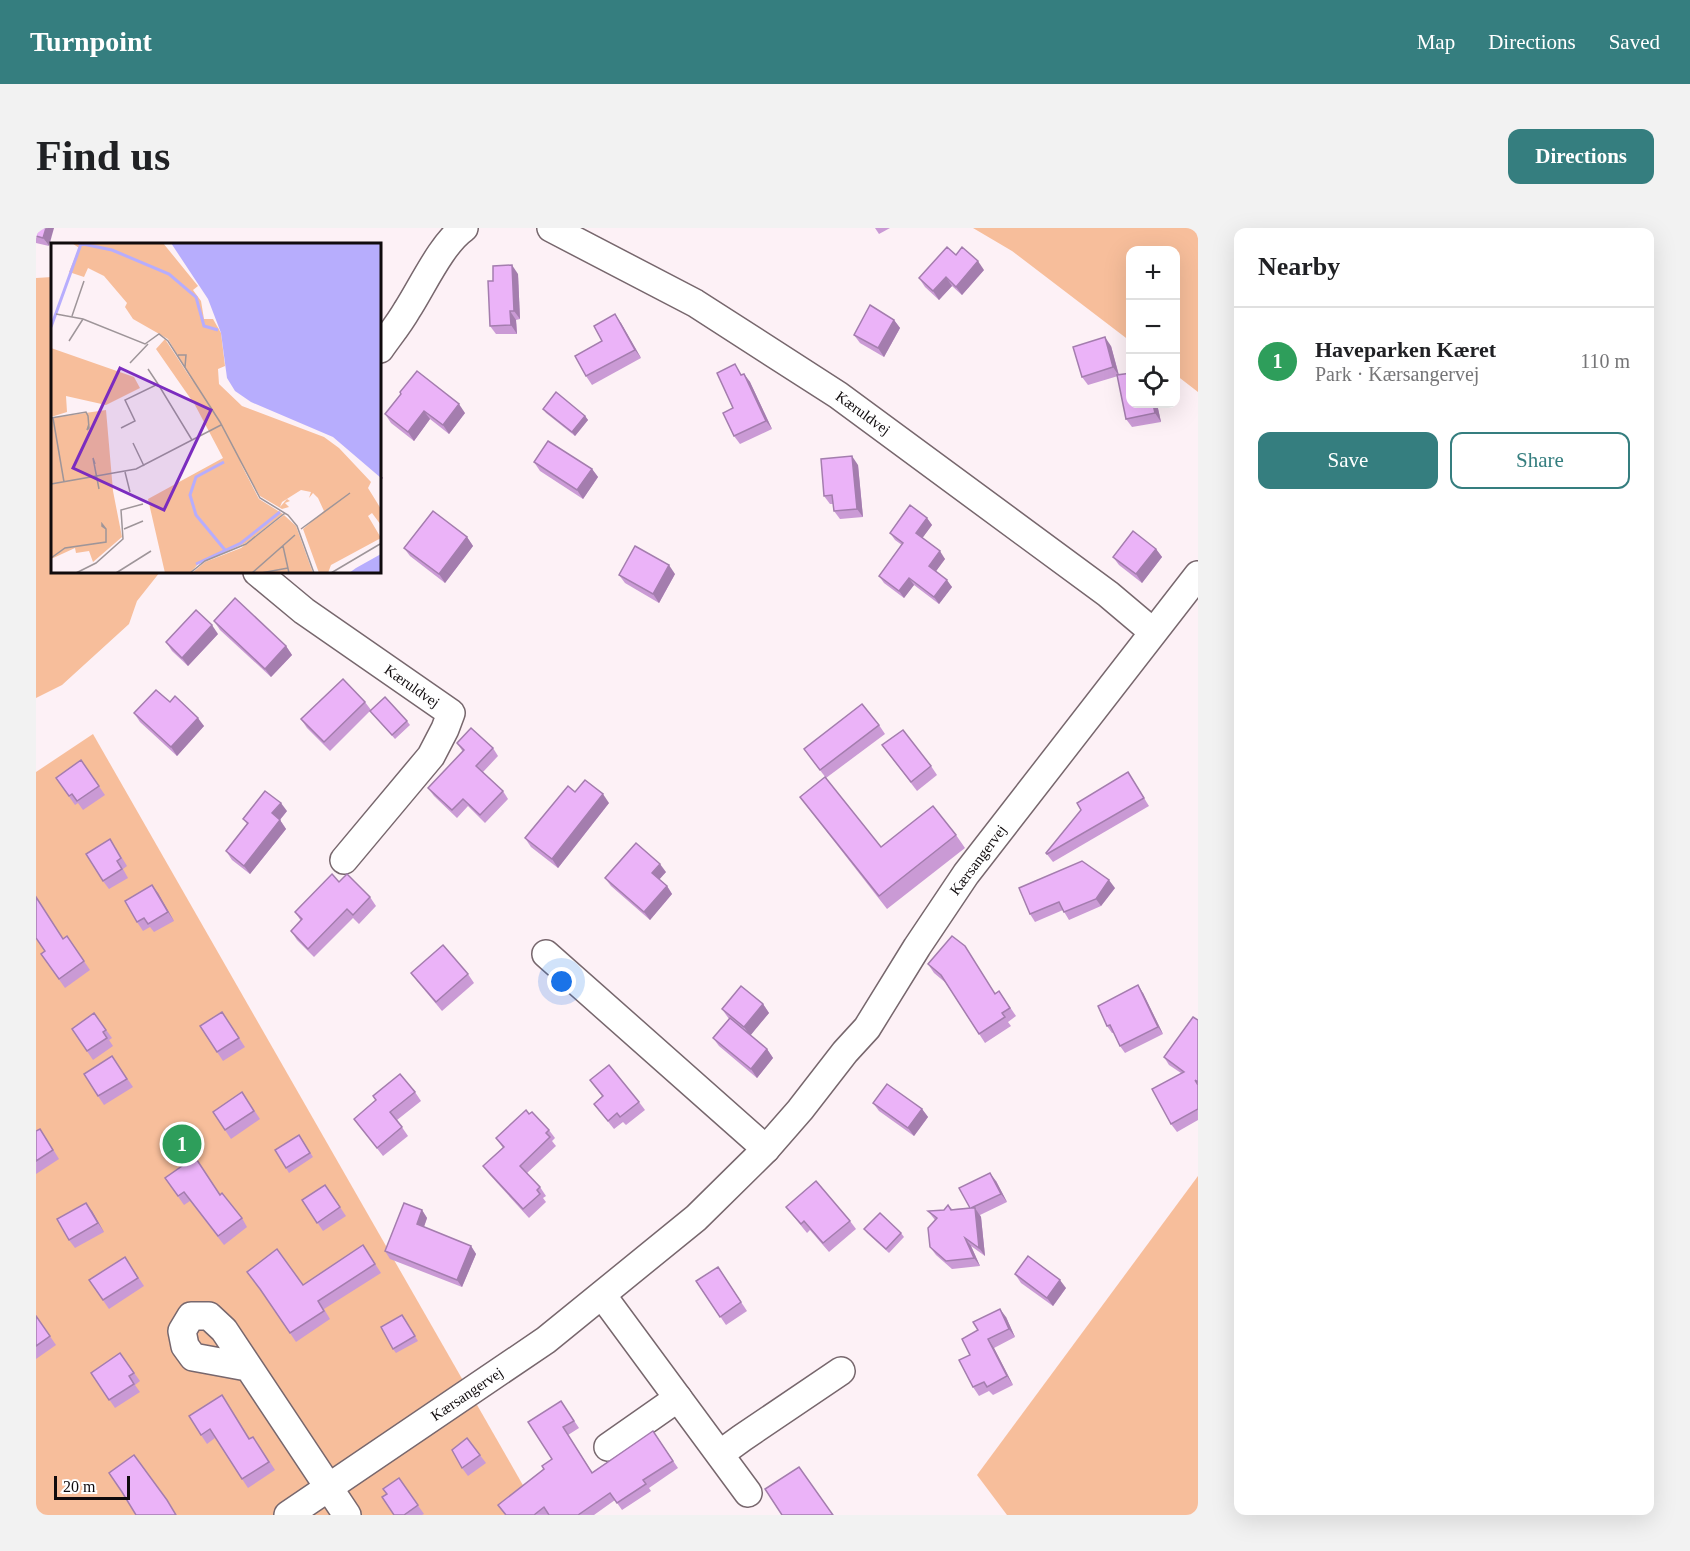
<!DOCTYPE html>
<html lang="en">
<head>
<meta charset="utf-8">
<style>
	body { margin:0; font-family:Georgia,serif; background:#f2f2f2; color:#202124 }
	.controls { position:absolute; right:18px; top:18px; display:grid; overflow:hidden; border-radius:12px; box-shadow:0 6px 24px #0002 }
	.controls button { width:54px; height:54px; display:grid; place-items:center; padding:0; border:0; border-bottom:2px solid #e0e0e0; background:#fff; color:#202124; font:30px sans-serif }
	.scale { position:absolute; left:18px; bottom:15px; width:76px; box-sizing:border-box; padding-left:6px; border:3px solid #100b0d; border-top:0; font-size:16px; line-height:21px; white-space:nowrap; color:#100b0d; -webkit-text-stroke:4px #fff; paint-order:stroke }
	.you { position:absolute; left:526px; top:754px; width:21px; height:21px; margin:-15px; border:4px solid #fff; border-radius:50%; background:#1a73e8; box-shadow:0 0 0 9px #1a73e833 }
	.badge { display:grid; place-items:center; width:39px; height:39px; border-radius:50%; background:#357e7f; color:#fff; font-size:20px; font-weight:700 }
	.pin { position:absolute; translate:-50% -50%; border:3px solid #fff; box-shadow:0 2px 6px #0006 }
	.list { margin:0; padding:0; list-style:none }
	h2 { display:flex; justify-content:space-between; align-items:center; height:78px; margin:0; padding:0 24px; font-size:26px }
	h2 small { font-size:20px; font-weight:400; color:#757577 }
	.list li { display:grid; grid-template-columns:39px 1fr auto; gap:18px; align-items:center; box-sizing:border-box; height:108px; padding:0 24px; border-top:2px solid #e0e0e0 }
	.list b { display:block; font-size:22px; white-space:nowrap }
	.list p { margin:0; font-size:20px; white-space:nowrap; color:#757577 }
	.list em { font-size:20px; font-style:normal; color:#757577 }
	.actions { display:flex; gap:12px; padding:18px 24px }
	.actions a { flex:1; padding:14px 0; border:2px solid #357e7f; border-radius:12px; text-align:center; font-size:21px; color:#357e7f }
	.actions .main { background:#357e7f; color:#fff }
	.icon { flex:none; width:33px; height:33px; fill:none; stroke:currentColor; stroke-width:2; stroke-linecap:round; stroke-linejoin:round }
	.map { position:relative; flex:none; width:1162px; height:1287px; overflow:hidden; border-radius:12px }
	header { display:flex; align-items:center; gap:36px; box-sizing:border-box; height:84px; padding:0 30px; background:#357e7f; color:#fff }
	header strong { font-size:28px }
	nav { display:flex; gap:33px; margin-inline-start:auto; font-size:21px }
	.intro { display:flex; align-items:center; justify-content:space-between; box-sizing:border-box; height:144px; padding:0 36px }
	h1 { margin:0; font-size:42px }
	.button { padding:15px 27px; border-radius:12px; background:#357e7f; color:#fff; font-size:21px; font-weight:700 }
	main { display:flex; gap:36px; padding:0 36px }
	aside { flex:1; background:#fff; border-radius:12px; box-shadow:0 6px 24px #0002 }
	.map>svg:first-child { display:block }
	.green { fill:#f7be9b }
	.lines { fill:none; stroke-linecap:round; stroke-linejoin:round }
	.minor-casing { stroke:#77676d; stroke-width:30 }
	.minor { stroke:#fff; stroke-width:27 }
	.wall { fill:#ca9ad5 }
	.shaded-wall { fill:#a47dae }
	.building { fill:#ebb3f8; stroke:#a47dae; stroke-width:1.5 }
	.labels { text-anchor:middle; stroke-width:4.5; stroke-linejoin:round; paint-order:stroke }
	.street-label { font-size:15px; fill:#100b0d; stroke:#fff }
	.inset-river { fill:none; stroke:#b7adfd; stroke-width:3 }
	.inset-road { fill:none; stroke:#9e9599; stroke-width:1.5 }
	.view { fill:#7b2cbf; fill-opacity:0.15; stroke:#7b2cbf; stroke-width:3 }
	.inset-edge { fill:none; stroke:#100b0d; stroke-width:3 }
</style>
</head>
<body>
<header>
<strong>Turnpoint</strong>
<nav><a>Map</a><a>Directions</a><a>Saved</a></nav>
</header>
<div class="intro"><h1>Find us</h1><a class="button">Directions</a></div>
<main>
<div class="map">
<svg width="1162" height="1287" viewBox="0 0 1162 1287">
	<rect width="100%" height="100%" fill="#fdf1f6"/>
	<!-- green -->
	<g class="green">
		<path d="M937,0H1162V164L1140,147V22H1094V113L976,23Z"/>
		<path d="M16,49V344H124L101,373L93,396L26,457L0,470V50Z"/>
		<path d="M57,506L504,1287H0V544Z"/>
		<path d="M1162,948V1287H971L941,1247Z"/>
	</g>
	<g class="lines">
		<!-- minor casing -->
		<g class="minor-casing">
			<g id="minor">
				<path d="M515,0L659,75L802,167L1072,366L1117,404"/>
				<path d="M344,121C353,108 363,96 371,82C386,59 406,15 428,0"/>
				<path d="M221,344L268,383L415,485L409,501L395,528L308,632"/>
				<path d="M510,726L730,921"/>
				<path d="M566,1067L712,1265"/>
				<path d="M211,1139L157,1129L149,1118L146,1103L155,1088H173L188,1102L311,1287"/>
				<path d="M572,1219L642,1170"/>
				<path d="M684,1226L706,1210L805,1143"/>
				<path d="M252,1287L510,1112L660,990L730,921L764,882L809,824L831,800L881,719L930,646L1162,347"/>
			</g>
		</g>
		<!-- minor -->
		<use href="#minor" class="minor"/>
	</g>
	<!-- wall -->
	<g class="wall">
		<path d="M0,0L13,18L0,15Z"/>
		<path d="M839,0H854L843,6Z"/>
		<path d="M948,42L926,67L916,58L903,72L889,59L883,50Z"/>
		<path d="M482,46L484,91L480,92L481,106H460L454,98L457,53Z"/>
		<path d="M858,92L864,100L848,129L824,115L818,107Z"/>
		<path d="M585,95L605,130L556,157L550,148L566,113Z"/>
		<path d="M1075,118L1083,147L1121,176L1125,194L1096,199L1090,191L1082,148L1052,157L1046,149Z"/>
		<path d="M708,146L714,154L736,201L704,216L698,208L697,180L706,147Z"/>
		<path d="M364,164L429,185L413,206L394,191L378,213L355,195L349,186L365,166Z"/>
		<path d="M507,181L549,188L552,192L539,208L510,185Z"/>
		<path d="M498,234L556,241L562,249L547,271L504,243Z"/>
		<path d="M822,237L827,289L804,291L798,283L797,276H794L788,268Z"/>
		<path d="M891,290L896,297L886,310L909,331L899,344L916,359L903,376L878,357L868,370L848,355L843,348L866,317L859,312L854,305Z"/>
		<path d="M431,309L437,318L409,355L374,328L368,320Z"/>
		<path d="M1120,321L1126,329L1106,355L1083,337L1077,329Z"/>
		<path d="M639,346L623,375L589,355L583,347Z"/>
		<path d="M178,393L250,418L256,427L235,449L184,402Z"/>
		<path d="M182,406L152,438L136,423L130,414Z"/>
		<path d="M134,474L168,498L141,528L104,494L98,485Z"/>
		<path d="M329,474L335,482L371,493L374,497L359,511L334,483L294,523L271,500L265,491Z"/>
		<path d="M843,497L849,506L790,550L768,521Z"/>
		<path d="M421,515L457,520L462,528L447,544L467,563L472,571L449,595L432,578L421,590L398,568L392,560L427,524Z"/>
		<path d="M846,517L895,538L901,547L881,563Z"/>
		<path d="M45,532L69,567L47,582L42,575L39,577L20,550Z"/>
		<path d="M1092,544L1113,578L1017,634L1010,625Z"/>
		<path d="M539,564L573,575L522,640L495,619L489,610Z"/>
		<path d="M764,569L845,619L920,607L929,620L851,681L773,581Z"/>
		<path d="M251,583L244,592L250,601L214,646L196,632L190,623L211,596L207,591Z"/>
		<path d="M80,620L91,638L87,641L92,650L73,661L67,653Z"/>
		<path d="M630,644L623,651L631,658L636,666L614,692L575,658L569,650Z"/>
		<path d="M303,654L334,669L340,678L323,696L317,690L278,729L261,712L255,703L265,693L259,684Z"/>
		<path d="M983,660H1079L1065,678L1033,692L1027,682L999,694L994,686Z"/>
		<path d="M122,665L138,693L118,704L114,699L107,703L101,694Z"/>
		<path d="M31,708L54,742L29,760L5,726Z"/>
		<path d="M892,736L959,765L963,763L980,788L972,794L975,798L949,815L910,755L898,745Z"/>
		<path d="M375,745L432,746L438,755L406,783L381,753Z"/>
		<path d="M1107,765L1127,806L1089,825L1084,818L1078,805H1076L1071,798Z"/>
		<path d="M727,776L733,785L714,807L731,821L737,830L721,850L683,818L677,810L693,791L686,781Z"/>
		<path d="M186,784L209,819L187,833L164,798Z"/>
		<path d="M58,785L76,810L73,812L77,818L57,832L36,801Z"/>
		<path d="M1162,792V892L1141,904L1135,896L1145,845L1133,837L1128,829Z"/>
		<path d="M76,828L97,859L68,877L62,868Z"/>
		<path d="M554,852L603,874L609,882L590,897L587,894L578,901L558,876L566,868Z"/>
		<path d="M206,864L224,891L195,911L177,884Z"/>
		<path d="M379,864L385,873L361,892L372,908L347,928L318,891Z"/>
		<path d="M837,875L886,881L892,889L878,908L843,883Z"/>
		<path d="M493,886L513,902L519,910L516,913L520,918L491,945L504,959L510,968L507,970L510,974L493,990L453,946L447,938L467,920L460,910Z"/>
		<path d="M0,903L10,910L23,931L0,946Z"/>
		<path d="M263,907L277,929L253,945L250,940Z"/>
		<path d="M129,950L184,967L206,990L211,999L188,1017L154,973L148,977Z"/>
		<path d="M960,953L971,974L944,987L945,989L949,1028L935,1018L944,1038L916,1041L900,1027L894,1019L899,992L892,983L908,982L912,977L916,981L934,980Z"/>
		<path d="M289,957L310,988L287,1003L266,972Z"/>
		<path d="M750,979L814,993L820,1001L793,1024L774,1002L771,1005Z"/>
		<path d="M386,982L391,990L388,999L435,1018L440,1026L426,1059L354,1031L349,1023Z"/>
		<path d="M56,983L68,1004L39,1020L33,1012Z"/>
		<path d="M828,1001L865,1005L868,1009L853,1025L831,1005Z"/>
		<path d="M327,1017L345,1045L288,1081L294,1091L260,1114L229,1068L211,1044L267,1057Z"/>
		<path d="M89,1029L108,1058L73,1081L53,1052Z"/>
		<path d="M682,1039L711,1083L690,1097L660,1053Z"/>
		<path d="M979,1046L1030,1060L1017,1078L985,1055Z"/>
		<path d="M366,1087L382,1113L360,1125L357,1121Z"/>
		<path d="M0,1088L20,1117L0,1131Z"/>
		<path d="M970,1089L979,1109L958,1120L977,1157L957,1167L953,1163L943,1168L937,1159L934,1127Z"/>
		<path d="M84,1125L104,1153L99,1157L104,1164L79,1180L55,1145Z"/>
		<path d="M525,1173L543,1200L532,1207L556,1244L617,1203L642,1240L613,1260L615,1263L586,1282L579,1272L558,1287H469L462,1277L508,1241L516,1231Z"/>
		<path d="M192,1176L214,1211L223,1217L239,1242L212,1260L179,1210L171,1216L165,1207Z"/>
		<path d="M431,1210L450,1235L432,1248L426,1240Z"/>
		<path d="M363,1250L388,1286L386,1287H358L351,1266Z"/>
	</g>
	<!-- shaded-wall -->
	<g class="shaded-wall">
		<path d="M10,0H18L13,18L7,10Z"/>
		<path d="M942,33L948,42L926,67L920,59Z"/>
		<path d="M476,37L482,46L484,91L478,83Z"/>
		<path d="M910,49L916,58L903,72L897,63Z"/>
		<path d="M474,83L480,92L481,106L475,97Z"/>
		<path d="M579,86L585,95L605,130L599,122Z"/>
		<path d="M858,92L864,100L848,129L842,120Z"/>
		<path d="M1069,109L1075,118L1083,148L1077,139Z"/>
		<path d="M708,146L714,154L736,201L730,193Z"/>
		<path d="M423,176L429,185L413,206L407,197Z"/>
		<path d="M1117,176H1121L1125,194L1119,185Z"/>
		<path d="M388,183L394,191L378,213L372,204Z"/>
		<path d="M549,188L552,192L539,208L536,204Z"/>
		<path d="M816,228L822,237L827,289L821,281Z"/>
		<path d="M556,241L562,249L547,271L541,262Z"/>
		<path d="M344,246L347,250L344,253Z"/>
		<path d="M891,290L896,297L885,312L880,305Z"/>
		<path d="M431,309L437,318L409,355L403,346Z"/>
		<path d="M1120,321L1126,329L1106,355L1100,346Z"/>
		<path d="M904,323L909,331L898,346L893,338Z"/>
		<path d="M633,337L639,346L623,375L617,366Z"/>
		<path d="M873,350L878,357L868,370L863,363Z"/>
		<path d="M911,352L916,359L903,376L898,369Z"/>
		<path d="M176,397L182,406L152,438L146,430Z"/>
		<path d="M250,418L256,427L235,449L229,441Z"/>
		<path d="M162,490L168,498L141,528L135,519Z"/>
		<path d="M567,566L573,575L522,640L516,631Z"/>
		<path d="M245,575L251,583L242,594L236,585Z"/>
		<path d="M244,592L250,601L214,646L208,638Z"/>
		<path d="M624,636L630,644L622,653L616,645Z"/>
		<path d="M1073,652L1079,660L1065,678L1060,671Z"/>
		<path d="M116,657L122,665L138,693L132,684Z"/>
		<path d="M631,658L636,666L614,692L608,684Z"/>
		<path d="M1102,757L1107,765L1127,806L1122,799Z"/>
		<path d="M727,776L733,785L714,808L708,799Z"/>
		<path d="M731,821L737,830L721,850L715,841Z"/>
		<path d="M886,881L892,889L878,908L872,900Z"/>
		<path d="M954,945L960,953L971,974L965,966Z"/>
		<path d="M50,975L56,983L68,1004L62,995Z"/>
		<path d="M939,980L945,989L949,1028L943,1020Z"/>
		<path d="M386,982L391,990L386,1004L381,996Z"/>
		<path d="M929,1010L935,1018L944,1038L938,1030Z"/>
		<path d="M435,1018L440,1026L426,1059L421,1052Z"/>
		<path d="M1024,1052L1030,1060L1017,1078L1011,1070Z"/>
		<path d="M964,1081L970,1089L979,1109L973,1101Z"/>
		<path d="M952,1111L958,1120L977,1157L971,1148Z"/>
	</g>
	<!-- building -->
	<g class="building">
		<path d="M0,0H10L7,10L0,8Z"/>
		<path d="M911,19L920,27L926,19L942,33L920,59L910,49L897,63L883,50Z"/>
		<path d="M476,37L478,83H474L475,97L454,98L452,53H457V38Z"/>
		<path d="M834,77L858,92L842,120L818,107Z"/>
		<path d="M579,86L599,122L550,148L539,128L566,113L558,98Z"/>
		<path d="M1069,109L1077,139L1046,149L1037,119Z"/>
		<path d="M699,136L705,147L708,146L730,193L698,208L687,185L697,180L681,145Z"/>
		<path d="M381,143L423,176L407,197L388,183L372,204L349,186L365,166L364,164Z"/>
		<path d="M1095,145V176H1117L1119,185L1090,191L1081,147Z"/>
		<path d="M520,164L549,188L536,204L507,181Z"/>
		<path d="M512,213L556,241L541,262L498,234Z"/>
		<path d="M816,228L821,281L798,283L796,267L788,268L785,231Z"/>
		<path d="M874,277L891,290L880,305L904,323L893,338L911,352L898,369L873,350L863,363L843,348L867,315L854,305Z"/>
		<path d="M397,283L431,309L403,346L368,320Z"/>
		<path d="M1097,303L1120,321L1100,346L1077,329Z"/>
		<path d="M599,318L633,337L617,366L583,347Z"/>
		<path d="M199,370L250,418L229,441L178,393Z"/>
		<path d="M160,382L176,397L146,430L130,414Z"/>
		<path d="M307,451L329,474L288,514L265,491Z"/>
		<path d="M120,462L134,474L139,468L162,490L135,519L98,485Z"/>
		<path d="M349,469L371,493L356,507L334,483Z"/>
		<path d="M826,476L843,497L784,542L768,521Z"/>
		<path d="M435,500L457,520L440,538L467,563L444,587L427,571L416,582L392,560L428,522L421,515Z"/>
		<path d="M867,502L895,538L875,554L846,517Z"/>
		<path d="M45,532L63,558L41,573L36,566L33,568L20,550Z"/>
		<path d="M1092,544L1108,570L1011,626L1010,625L1045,582L1041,575Z"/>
		<path d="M789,549L845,619L897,578L920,607L843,668L764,569Z"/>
		<path d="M549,552L567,566L516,631L489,610L532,558L539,564Z"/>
		<path d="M229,563L245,575L236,585L244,592L208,638L190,623L212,595L207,591Z"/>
		<path d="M74,611L85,630L81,633L86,641L67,653L50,626Z"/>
		<path d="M600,615L624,636L616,645L631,658L608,684L569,650Z"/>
		<path d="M1046,633L1073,652L1060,671L1028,684L1023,674L994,686L983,660Z"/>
		<path d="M296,646L303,654L311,646L334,669L317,687L311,681L272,721L255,703L266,691L259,684Z"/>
		<path d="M116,657L132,684L112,696L108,690L101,694L89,673Z"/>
		<path d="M0,669L27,711L31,708L48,733L23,751L5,726L9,723L0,710Z"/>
		<path d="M916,708L929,718L959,766L963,763L974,780L966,785L969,789L943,806L905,747L892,736Z"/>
		<path d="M407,717L432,746L400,774L375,745Z"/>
		<path d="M1102,757L1122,799L1084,818L1074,797L1071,798L1062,778Z"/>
		<path d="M705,758L727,776L708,799L686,781Z"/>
		<path d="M186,784L203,810L181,824L164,798Z"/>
		<path d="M58,785L70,802L67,804L71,810L51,823L36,801Z"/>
		<path d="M1157,789L1162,792V854L1159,852L1162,857V881L1135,896L1116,861L1148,844L1128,829Z"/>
		<path d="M694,790L731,821L715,841L677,810Z"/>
		<path d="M76,828L91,851L62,868L48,846Z"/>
		<path d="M573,837L603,874L584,889L581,885L572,893L558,876L567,868L554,852Z"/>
		<path d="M364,846L379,864L354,884L366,899L341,920L318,891L340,872L337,868Z"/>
		<path d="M851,856L886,881L872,900L837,875Z"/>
		<path d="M206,864L218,883L189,902L177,884Z"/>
		<path d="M490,882L493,886L496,884L513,902L510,905L514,909L484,938L504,959L501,962L504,966L487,981L447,938L468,919L460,910Z"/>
		<path d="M4,901L17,922L0,933V903Z"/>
		<path d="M263,907L274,925L250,940L239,922Z"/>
		<path d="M159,929L184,967L186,965L206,990L182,1008L148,964L142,968L129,950Z"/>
		<path d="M954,945L965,966L935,980H939L943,1020L929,1010L938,1030L910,1033L894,1019L892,1000L901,990L892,983L908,982L912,977L915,982L934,980L923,960Z"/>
		<path d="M780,953L814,993L787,1015L768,993L765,996L750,979Z"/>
		<path d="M289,957L304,979L281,995L266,972Z"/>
		<path d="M50,975L62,995L33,1012L21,991Z"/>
		<path d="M368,975L386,982L381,996L435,1018L421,1052L349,1023Z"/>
		<path d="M844,985L865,1005L850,1021L828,1001Z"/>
		<path d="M327,1017L339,1036L282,1073L288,1083L254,1105L224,1061L211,1044L241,1021L267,1057Z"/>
		<path d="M992,1028L1024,1052L1011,1070L979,1046Z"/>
		<path d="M89,1029L102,1050L67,1072L53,1052Z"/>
		<path d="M682,1039L705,1074L684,1089L660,1053Z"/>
		<path d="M964,1081L973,1101L952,1111L971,1148L951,1159L948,1154L937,1159L923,1132L934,1127L926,1111L942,1102L937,1094Z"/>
		<path d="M366,1087L379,1108L357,1121L345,1099Z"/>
		<path d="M0,1088L14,1108L0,1118Z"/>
		<path d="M84,1125L98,1145L93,1148L98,1156L73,1172L55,1145Z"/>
		<path d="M186,1167L213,1211L217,1209L233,1234L206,1251L174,1201L165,1207L153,1188Z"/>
		<path d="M525,1173L538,1193L527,1199L556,1245L617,1203L637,1233L607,1252L610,1256L581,1275L574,1265L542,1287H513L508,1279L498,1287H470L462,1277L508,1241L506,1238L516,1231L492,1194Z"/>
		<path d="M431,1210L444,1227L426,1240L416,1222Z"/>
		<path d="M98,1227L131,1272L140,1287H100L86,1264L73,1245Z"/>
		<path d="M763,1239L797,1287H746L729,1261Z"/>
		<path d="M363,1250L382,1277L368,1287H358L346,1269L351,1266L347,1261Z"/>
	</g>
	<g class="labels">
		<!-- street labels -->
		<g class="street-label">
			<text transform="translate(827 185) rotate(36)" y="5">Kæruldvej</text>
			<text transform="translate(376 458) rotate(35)" y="5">Kæruldvej</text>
			<text transform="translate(942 632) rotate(-53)" y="5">Kærsangervej</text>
			<text transform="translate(431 1166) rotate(-34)" y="5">Kærsangervej</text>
		</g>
	</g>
	<!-- overview -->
	<g transform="translate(15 15)">
		<rect width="330" height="330" fill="#fdf1f6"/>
		<path d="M21,0H112L147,43L142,47L150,58L153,76H162L170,90L174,123L167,126L168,141L191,163L273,194L288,205L320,239L317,245L330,266V282L321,270L317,273L330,295L280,322L277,330H268L252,286L273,268L267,255L262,250L258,255L260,249L250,247L231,259L229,264L236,256L239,258L234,260L238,264L231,266L209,253L117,96L82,76L74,64L76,60L53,33L37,25L33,34L18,29L28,5ZM114,96L169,180L208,256L232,271L195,300L149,319L139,330H114L97,256L172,215L144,162L105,106ZM0,105L83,134L89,145L55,162L15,153L16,169L0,174ZM55,167L62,248L71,294L42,319L38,308L25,310L24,305L0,316V175ZM233,272L245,283L262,330H141L154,319L190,305Z" fill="#f7be9b"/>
		<path d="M120,0H330V235L282,194L200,159L184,148L176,135L170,90L157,56ZM330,311V330H298L305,325Z" fill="#b7adfd"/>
		<path class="inset-river" d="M27,0L61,7L118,31L145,54L153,83L167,87M0,84L30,1M173,219L145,234L139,252L145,272L174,307M145,321L190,300L229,269"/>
		<path class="inset-road" d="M5,71L32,76L94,101L108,91L117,98L169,179L209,255L237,272L246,283L263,330M21,73L33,38M18,98L32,76M127,112H135L134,124M79,120L97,101M97,126L107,141M0,175L35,169L37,173L38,185L36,187L38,181M2,175L13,239M70,185L84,178L74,157L107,141L141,197M82,200L93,223M44,221L42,215L48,246M74,229L79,249M0,241L85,226L170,182M73,286L92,278M250,286L299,250M232,303L238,330M0,315L14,305L55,299V286L51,281V283L55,286M25,330L45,320L72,296L70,267L92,261M65,330L100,308M139,330L154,318L195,301L234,270M201,330L244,292M210,330L237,325M280,330L329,301"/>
		<path class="view" d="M69,125L160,167L113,267L22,225Z"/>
		<rect width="330" height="330" class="inset-edge"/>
	</g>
</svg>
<div class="controls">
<button>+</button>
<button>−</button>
<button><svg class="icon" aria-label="locate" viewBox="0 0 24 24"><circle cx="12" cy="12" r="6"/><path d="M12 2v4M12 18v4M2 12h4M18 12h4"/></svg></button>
</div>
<div class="scale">20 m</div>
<div class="you"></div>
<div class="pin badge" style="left:146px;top:916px;background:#2e9e5b">1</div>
</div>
<aside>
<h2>Nearby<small></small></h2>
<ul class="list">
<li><span class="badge" style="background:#2e9e5b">1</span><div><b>Haveparken Kæret</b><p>Park · Kærsangervej</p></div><em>110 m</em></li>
</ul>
<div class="actions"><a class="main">Save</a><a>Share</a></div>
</aside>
</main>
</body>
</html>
